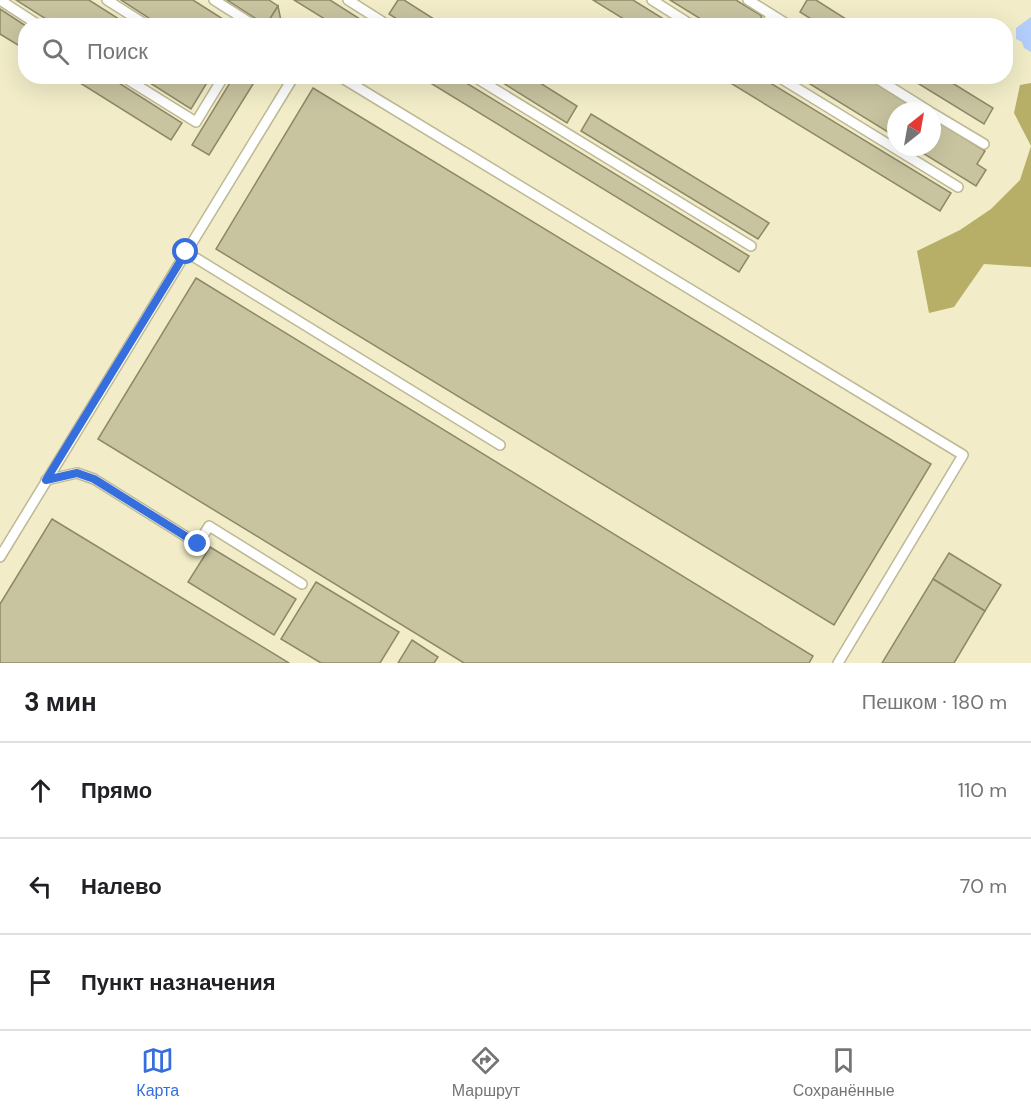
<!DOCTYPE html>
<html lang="ru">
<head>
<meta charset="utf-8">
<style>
	body { margin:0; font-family:"DM Sans",sans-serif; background:#f2f2f2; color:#202124 }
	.compass { position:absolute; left:887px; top:102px; width:54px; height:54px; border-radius:50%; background:#fff; box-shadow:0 6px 24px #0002; rotate:31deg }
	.stop { position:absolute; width:18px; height:18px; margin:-14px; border:4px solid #366edd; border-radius:50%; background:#fff }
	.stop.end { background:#366edd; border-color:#fff; box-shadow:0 2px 6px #0008 }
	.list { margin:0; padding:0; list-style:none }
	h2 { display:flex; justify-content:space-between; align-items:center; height:78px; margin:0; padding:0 24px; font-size:26px }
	h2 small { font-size:20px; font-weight:400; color:#757577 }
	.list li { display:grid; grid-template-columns:39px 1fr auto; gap:18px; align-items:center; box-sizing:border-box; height:96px; padding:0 24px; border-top:2px solid #e0e0e0 }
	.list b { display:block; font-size:22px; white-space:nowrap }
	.list em { font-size:20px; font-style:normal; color:#757577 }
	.icon { flex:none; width:33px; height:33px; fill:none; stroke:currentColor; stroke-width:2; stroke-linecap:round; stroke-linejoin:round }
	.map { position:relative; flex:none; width:1031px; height:663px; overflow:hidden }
	.search { position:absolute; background:#fff; box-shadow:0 6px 24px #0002; left:18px; right:18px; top:18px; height:66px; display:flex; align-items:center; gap:15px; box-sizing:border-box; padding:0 21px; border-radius:24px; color:#757577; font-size:22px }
	.sheet { height:366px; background:#fff }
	nav { display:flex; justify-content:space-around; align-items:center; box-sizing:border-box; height:84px; border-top:2px solid #e0e0e0; background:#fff; font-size:16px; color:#757577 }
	nav a { display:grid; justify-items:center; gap:3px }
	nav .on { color:#366edd }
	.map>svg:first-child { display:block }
	.forest { fill:#b7ae68 }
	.water { fill:#b3cdfd }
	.building { fill:#c8c4a0; stroke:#8d8967; stroke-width:1.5 }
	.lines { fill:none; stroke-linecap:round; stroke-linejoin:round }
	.service-casing { stroke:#bdb995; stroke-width:12 }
	.service { stroke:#fff; stroke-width:9 }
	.route { stroke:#366edd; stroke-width:8 }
</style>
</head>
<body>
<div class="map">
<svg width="1031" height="663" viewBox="0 0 1031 663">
	<rect width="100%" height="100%" fill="#f2edc8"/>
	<!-- forest -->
	<g class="forest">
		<path d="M1031,83V146L1014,113L1020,85Z"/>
		<path d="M1031,146V267L984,264L954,307L929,313L917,251L960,230L991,209L1020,180Z"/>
	</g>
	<!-- water -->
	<path class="water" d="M1031,17V52L1024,48L1022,42L1016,39V28Z"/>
	<!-- building -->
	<g class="building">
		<path d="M16,0H89L130,26H57Z"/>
		<path d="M121,0H193L234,26H161Z"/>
		<path d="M227,0H269L278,6L266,25Z"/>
		<path d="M294,0H330L371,26H336Z"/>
		<path d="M398,0H404L445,26H408L389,14Z"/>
		<path d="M593,0H633L675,26H635Z"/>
		<path d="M670,0H736L762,16L756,26H712Z"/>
		<path d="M807,0H816L857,26H822L800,12Z"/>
		<path d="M278,6L282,26H266V25Z"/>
		<path d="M0,9L26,26V50L0,34Z"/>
		<path d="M69,76H108L182,123L171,140Z"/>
		<path d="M139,76H211L191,109Z"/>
		<path d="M234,76H258L209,155L192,145Z"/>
		<path d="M419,76H455L749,256L739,272Z"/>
		<path d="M492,76H529L577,106L567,123Z"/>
		<path d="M719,76H759L951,193L940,211Z"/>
		<path d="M797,76H864L920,111H896V137Z"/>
		<path d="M906,76H941L993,108L984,124Z"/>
		<path d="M313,88L931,464L834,625L216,249Z"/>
		<path d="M591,114L769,223L758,239L581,131Z"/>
		<path d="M932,118L985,151L977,164L986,170L976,186L913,147H932Z"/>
		<path d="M196,278L813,656L809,663H464L98,439Z"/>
		<path d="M52,519L289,663H0V604Z"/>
		<path d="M210,547L296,599L274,635L188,582Z"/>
		<path d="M949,553L1001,585L985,611L933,579Z"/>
		<path d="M933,579L985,611L954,663H882Z"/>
		<path d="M316,582L399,632L380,663H321L281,639Z"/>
		<path d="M412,640L438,657L434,663H398Z"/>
	</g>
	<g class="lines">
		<!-- service casing -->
		<g class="service-casing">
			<g id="service">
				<path d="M0,0L40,26"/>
				<path d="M107,0L148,26"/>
				<path d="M214,0L255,26"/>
				<path d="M348,0L389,26"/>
				<path d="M652,0L693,26"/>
				<path d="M748,0L790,26"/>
				<path d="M765,26L772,15"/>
				<path d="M122,76L196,122L224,76"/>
				<path d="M339,76L963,455L838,663"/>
				<path d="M473,76L751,246"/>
				<path d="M777,76L958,187"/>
				<path d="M873,76L929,111"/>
				<path d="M932,113L984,144"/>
				<path d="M186,252L500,445"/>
				<path d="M46,480L77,473L94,479L198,544L209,526L302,584"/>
				<path d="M0,557L294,76"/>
			</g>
		</g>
		<!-- service -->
		<use href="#service" class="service"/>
	</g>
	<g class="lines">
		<!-- route -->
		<path class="route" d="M186,252L46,480L77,473L94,479L198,544"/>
	</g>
</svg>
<svg class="compass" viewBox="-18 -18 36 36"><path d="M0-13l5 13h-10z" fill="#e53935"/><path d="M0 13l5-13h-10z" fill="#757577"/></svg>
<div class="stop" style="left:186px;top:252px"></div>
<div class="stop end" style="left:198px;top:544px"></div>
<div class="search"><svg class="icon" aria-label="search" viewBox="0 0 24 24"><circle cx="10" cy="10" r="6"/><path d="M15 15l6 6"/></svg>Поиск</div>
</div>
<section class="sheet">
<h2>3 мин<small>Пешком · 180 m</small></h2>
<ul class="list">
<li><svg class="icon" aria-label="ahead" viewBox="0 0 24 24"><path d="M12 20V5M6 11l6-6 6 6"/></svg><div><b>Прямо</b></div><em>110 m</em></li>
<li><svg class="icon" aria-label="left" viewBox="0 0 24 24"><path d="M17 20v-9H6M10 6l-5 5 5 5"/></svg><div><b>Налево</b></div><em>70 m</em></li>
<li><svg class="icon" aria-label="arrive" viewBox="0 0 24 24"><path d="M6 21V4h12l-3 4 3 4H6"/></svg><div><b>Пункт назначения</b></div></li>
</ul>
</section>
<nav>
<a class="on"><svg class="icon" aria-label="map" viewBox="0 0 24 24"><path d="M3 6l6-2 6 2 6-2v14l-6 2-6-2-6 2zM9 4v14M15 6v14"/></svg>Карта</a>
<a><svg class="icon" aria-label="directions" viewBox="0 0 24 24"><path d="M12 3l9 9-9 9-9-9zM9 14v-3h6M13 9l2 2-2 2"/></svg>Маршрут</a>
<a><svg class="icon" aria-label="saved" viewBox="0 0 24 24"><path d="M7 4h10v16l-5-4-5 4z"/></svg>Сохранённые</a>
</nav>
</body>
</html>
